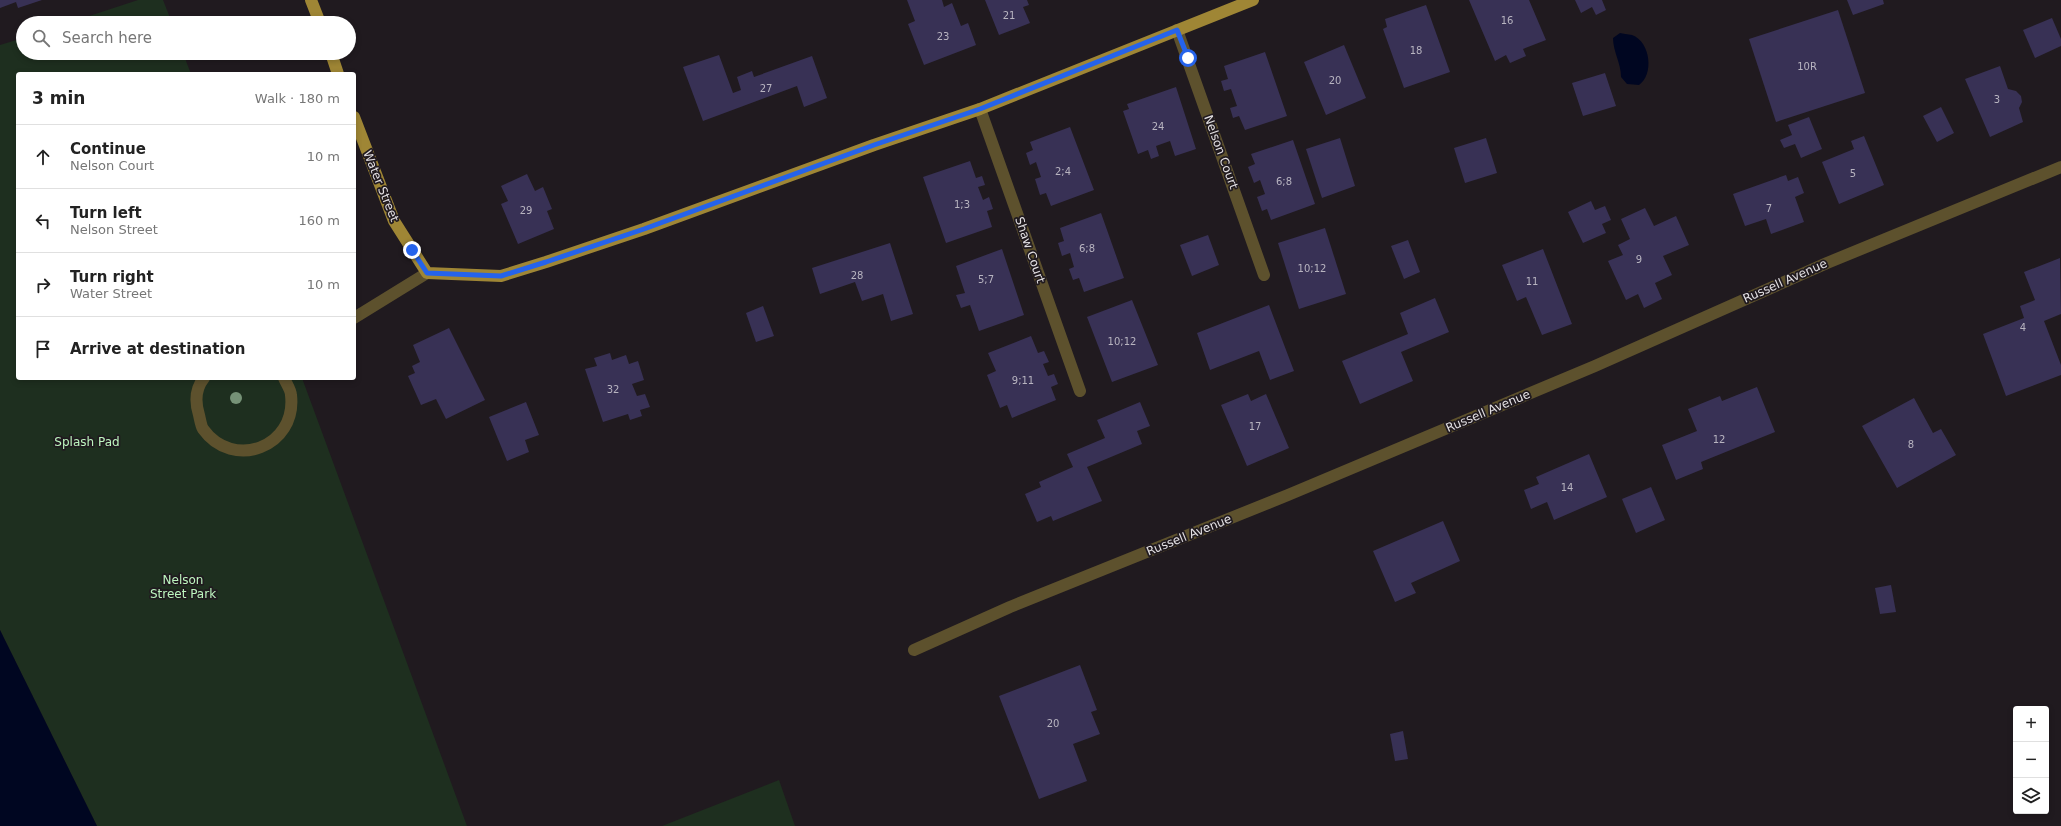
<!DOCTYPE html>
<html lang="en">
<head>
<meta charset="utf-8">
<style>
	body { margin:0; font-family:"DejaVu Sans",sans-serif; background:#f2f2f2; color:#222 }
	.controls { position:absolute; right:12px; bottom:12px; display:grid; overflow:hidden; border-radius:4px; box-shadow:0 2px 6px #0003 }
	.controls button { width:36px; height:36px; display:grid; place-items:center; padding:0; border:0; border-bottom:1px solid #e0e0e0; background:#fff; color:#222; font:20px sans-serif }
	.stop { position:absolute; width:12px; height:12px; margin:-9px; border:3px solid #2563eb; border-radius:50%; background:#fff }
	.stop.end { background:#2563eb; border-color:#fff; box-shadow:0 1px 4px #0008 }
	.list { margin:0; padding:0; list-style:none }
	h2 { display:flex; justify-content:space-between; align-items:center; height:52px; margin:0; padding:0 16px; font-size:17px }
	h2 small { font-size:13px; font-weight:400; color:#767676 }
	.list li { display:grid; grid-template-columns:26px 1fr auto; gap:12px; align-items:center; box-sizing:border-box; height:64px; padding:0 16px; border-top:1px solid #e0e0e0 }
	.list b { display:block; font-size:15px; white-space:nowrap }
	.list p { margin:0; font-size:13px; white-space:nowrap; color:#767676 }
	.list em { font-size:13px; font-style:normal; color:#767676 }
	.icon { flex:none; width:22px; height:22px; fill:none; stroke:currentColor; stroke-width:2; stroke-linecap:round; stroke-linejoin:round }
	.map { position:relative; flex:none; width:2061px; height:826px; overflow:hidden }
	.search { position:absolute; background:#fff; box-shadow:0 2px 6px #0003; left:16px; top:16px; width:340px; height:44px; display:flex; align-items:center; gap:10px; box-sizing:border-box; padding:0 14px; border-radius:22px; color:#767676; font-size:15px }
	.panel { position:absolute; background:#fff; box-shadow:0 2px 6px #0003; left:16px; top:72px; width:340px; height:308px; border-radius:4px }
	.map>svg:first-child { display:block }
	.green { fill:#1e2f1f }
	.water { fill:#000621 }
	.building { fill:#383155 }
	.lines { fill:none; stroke-linecap:round; stroke-linejoin:round }
	.minor { stroke:#5d512d; stroke-width:12 }
	.major { stroke:#9f8635; stroke-width:12 }
	.tree { fill:#769277 }
	.route { stroke:#2563eb; stroke-width:5 }
	.labels { text-anchor:middle; stroke-width:3.5; stroke-linejoin:round; paint-order:stroke }
	.number-label { font-size:10px; fill:#b8b4c0 }
	.street-label { font-size:12px; fill:#e3e0e3; stroke:#201a1f }
	.park-label { font-size:12px; fill:#bdf5bf; stroke:#201a1f }
</style>
</head>
<body>
<div class="map">
<svg width="2061" height="826" viewBox="0 0 2061 826">
	<rect width="100%" height="100%" fill="#201a1f"/>
	<!-- green -->
	<g class="green">
		<path d="M138,0H163L172,23H68Z"/>
		<path d="M23,38V53H183L191,74H18V378H302L467,826H97L0,630V45Z"/>
		<path d="M779,780L795,826H662Z"/>
	</g>
	<!-- water -->
	<g class="water">
		<path d="M1620,33C1623,34 1628,34 1632,35C1651,42 1654,75 1639,85L1627,84L1621,77C1621,63 1613,52 1613,38Z"/>
		<path d="M0,630L97,826H0Z"/>
	</g>
	<!-- building -->
	<g class="building">
		<path d="M0,0H42L18,8L16,2L0,8Z"/>
		<path d="M907,0H942L944,7L952,3L961,26L968,23L976,45L924,65L908,24L915,21Z"/>
		<path d="M985,0H1027L1029,5L1023,7L1030,23L999,35Z"/>
		<path d="M1469,0H1529L1546,40L1523,49L1526,56L1510,63L1506,55L1495,61Z"/>
		<path d="M1575,0H1602L1606,10L1596,15L1592,7L1581,13Z"/>
		<path d="M1847,0H1883L1884,4L1853,15Z"/>
		<path d="M1426,5L1450,72L1404,88L1383,29L1387,27L1385,19Z"/>
		<path d="M1838,10L1865,93L1776,122L1749,39Z"/>
		<path d="M2052,18L2061,39V46L2035,58L2023,30Z"/>
		<path d="M1344,45L1366,98L1326,115L1304,62Z"/>
		<path d="M1265,52L1287,116L1245,130L1239,116L1233,118L1230,108L1237,106L1231,89L1224,91L1221,81L1228,79L1224,66Z"/>
		<path d="M719,55L733,93L741,90L737,77L752,71L754,77L812,56L827,98L804,107L797,86L703,121L683,67Z"/>
		<path d="M2000,66L2008,89L2016,91L2021,96L2022,102L2019,108L2023,122L1990,137L1965,79Z"/>
		<path d="M1605,73L1616,106L1583,116L1572,83Z"/>
		<path d="M1176,87L1196,149L1175,156L1170,141L1156,146L1159,156L1151,159L1148,150L1138,154L1123,111L1129,109L1127,104Z"/>
		<path d="M1941,107L1954,133L1937,142L1923,116Z"/>
		<path d="M1809,117L1822,149L1801,158L1795,144L1784,148L1780,140L1792,135L1788,125Z"/>
		<path d="M1070,127L1094,190L1051,206L1046,193L1040,195L1035,179L1041,177L1036,162L1030,165L1026,153L1033,150L1030,142Z"/>
		<path d="M1864,136L1884,185L1839,204L1822,162L1854,149L1851,141Z"/>
		<path d="M1340,138L1355,186L1322,198L1306,149Z"/>
		<path d="M1486,138L1497,173L1465,183L1454,148Z"/>
		<path d="M1293,140L1315,204L1271,220L1267,209L1262,211L1257,197L1265,194L1260,180L1254,183L1248,167L1255,164L1251,154Z"/>
		<path d="M970,161L976,178L982,176L985,185L978,187L983,200L989,197L993,209L987,211L992,227L946,243L923,177Z"/>
		<path d="M527,174L535,191L543,187L552,209L547,211L554,229L518,244L501,204L508,201L501,186Z"/>
		<path d="M1786,175L1788,181L1798,177L1804,193L1795,197L1804,222L1771,234L1766,219L1745,226L1733,194Z"/>
		<path d="M1591,201L1595,210L1605,206L1611,220L1602,224L1606,233L1583,243L1568,212Z"/>
		<path d="M1645,208L1654,226L1676,216L1689,245L1663,256L1672,275L1655,283L1662,299L1644,308L1638,294L1626,300L1608,261L1623,255L1618,245L1630,239L1621,219Z"/>
		<path d="M1101,213L1124,278L1084,292L1079,278L1073,280L1069,269L1074,267L1070,253L1062,256L1058,243L1064,241L1060,228Z"/>
		<path d="M1325,228L1346,294L1299,309L1278,243Z"/>
		<path d="M1208,235L1219,265L1192,276L1180,245Z"/>
		<path d="M1408,240L1420,272L1404,279L1391,246Z"/>
		<path d="M890,243L913,314L891,321L883,294L862,301L855,282L820,294L812,268Z"/>
		<path d="M1002,249L1024,315L979,331L970,305L961,308L956,295L965,293L956,266Z"/>
		<path d="M1543,249L1572,324L1542,335L1526,297L1517,301L1502,265Z"/>
		<path d="M2060,258L2061,314L2044,321L2061,365V375L2006,396L1983,334L2024,318L2020,306L2035,300L2024,272Z"/>
		<path d="M1435,298L1449,332L1401,352L1413,381L1360,404L1342,361L1408,334L1400,313Z"/>
		<path d="M1132,300L1158,365L1112,382L1087,317Z"/>
		<path d="M1269,305L1294,371L1270,380L1259,351L1210,370L1197,333Z"/>
		<path d="M763,306L774,336L756,342L746,313Z"/>
		<path d="M449,328L485,400L446,419L436,399L421,405L408,376L415,373L412,366L420,362L413,345Z"/>
		<path d="M1031,336L1038,353L1044,351L1049,362L1043,364L1048,376L1054,374L1058,384L1051,387L1056,400L1012,418L1007,405L1000,408L987,375L996,371L988,353Z"/>
		<path d="M610,353L612,360L626,355L629,364L638,361L644,380L632,384L637,396L645,394L650,407L640,410L642,416L630,420L628,414L603,422L585,369L597,366L594,358Z"/>
		<path d="M1757,387L1775,432L1701,462L1703,469L1676,480L1662,445L1697,431L1688,409L1720,396L1722,401Z"/>
		<path d="M1248,394L1251,401L1266,394L1289,448L1247,466L1221,405Z"/>
		<path d="M1914,398L1933,433L1941,429L1956,455L1897,488L1862,426Z"/>
		<path d="M526,402L539,435L525,440L529,452L507,461L489,417Z"/>
		<path d="M1140,402L1150,426L1137,431L1142,444L1087,467L1102,501L1053,521L1051,516L1037,522L1025,494L1041,487L1039,482L1073,467L1067,454L1105,438L1097,420Z"/>
		<path d="M1589,454L1607,497L1554,520L1547,502L1531,509L1524,490L1539,484L1536,477Z"/>
		<path d="M1651,487L1665,520L1636,533L1622,499Z"/>
		<path d="M1443,521L1460,561L1411,583L1416,593L1395,602L1373,551Z"/>
		<path d="M1891,585L1896,612L1880,614L1875,588Z"/>
		<path d="M1080,665L1097,710L1091,712L1100,734L1073,744L1087,781L1039,799L999,696Z"/>
		<path d="M1403,731L1408,759L1395,761L1390,734Z"/>
	</g>
	<g class="lines">
		<!-- minor -->
		<g class="minor">
			<path d="M1177,30L1264,275"/>
			<path d="M980,109L1080,391"/>
			<path d="M354,318L427,273"/>
			<path d="M204,378C195,389 195,402 199,415C200,419 201,426 203,429C233,471 297,447 291,395C291,390 286,383 284,378"/>
			<path d="M914,650L1010,607L1288,495L1595,366L1827,263L2061,167"/>
		</g>
		<!-- major -->
		<g class="major">
			<path d="M311,0L320,23"/>
			<path d="M331,53L338,74"/>
			<path d="M354,117L394,221L427,273L501,276L546,262L644,229L874,145L980,109L1253,0"/>
		</g>
	</g>
	<!-- trees -->
	<circle class="tree" cx="236" cy="398" r="6"/>
	<g class="lines">
		<!-- route -->
		<path class="route" d="M412,250L427,273L501,276L546,262L644,229L874,145L980,109L1177,30L1188,58"/>
	</g>
	<g class="labels">
		<!-- number labels -->
		<g class="number-label">
			<text x="1009" y="19">21</text>
			<text x="1507" y="24">16</text>
			<text x="943" y="40">23</text>
			<text x="1416" y="54">18</text>
			<text x="1807" y="70">10R</text>
			<text x="1335" y="84">20</text>
			<text x="766" y="92">27</text>
			<text x="1997" y="103">3</text>
			<text x="1158" y="130">24</text>
			<text x="1063" y="175">2;4</text>
			<text x="1853" y="177">5</text>
			<text x="1284" y="185">6;8</text>
			<text x="962" y="208">1;3</text>
			<text x="1769" y="212">7</text>
			<text x="526" y="214">29</text>
			<text x="1087" y="252">6;8</text>
			<text x="1639" y="263">9</text>
			<text x="1312" y="272">10;12</text>
			<text x="857" y="279">28</text>
			<text x="986" y="283">5;7</text>
			<text x="1532" y="285">11</text>
			<text x="2023" y="331">4</text>
			<text x="1122" y="345">10;12</text>
			<text x="1023" y="384">9;11</text>
			<text x="613" y="393">32</text>
			<text x="1255" y="430">17</text>
			<text x="1719" y="443">12</text>
			<text x="1911" y="448">8</text>
			<text x="1567" y="491">14</text>
			<text x="1053" y="727">20</text>
		</g>
		<!-- street labels -->
		<g class="street-label">
			<text transform="translate(1221 152) rotate(70)" y="4">Nelson Court</text>
			<text transform="translate(381 186) rotate(68)" y="4">Water Street</text>
			<text transform="translate(1030 250) rotate(71)" y="4">Shaw Court</text>
			<text transform="translate(1785 281) rotate(-24)" y="4">Russell Avenue</text>
			<text transform="translate(1488 411) rotate(-23)" y="4">Russell Avenue</text>
			<text transform="translate(1189 535) rotate(-22)" y="4">Russell Avenue</text>
		</g>
		<!-- park labels -->
		<g class="park-label">
			<text x="87" y="446">Splash Pad</text>
			<text x="183" y="584">Nelson<tspan x="183" dy="14">Street Park</tspan></text>
		</g>
	</g>
</svg>
<div class="controls">
<button>+</button>
<button>−</button>
<button><svg class="icon" aria-label="layers" viewBox="0 0 24 24"><path d="M12 4l9 5-9 5-9-5zM3 14l9 5 9-5"/></svg></button>
</div>
<div class="stop" style="left:1188px;top:58px"></div>
<div class="stop end" style="left:412px;top:250px"></div>
<div class="search"><svg class="icon" aria-label="search" viewBox="0 0 24 24"><circle cx="10" cy="10" r="6"/><path d="M15 15l6 6"/></svg>Search here</div>
<section class="panel">
<h2>3 min<small>Walk · 180 m</small></h2>
<ul class="list">
<li><svg class="icon" aria-label="ahead" viewBox="0 0 24 24"><path d="M12 20V5M6 11l6-6 6 6"/></svg><div><b>Continue</b><p>Nelson Court</p></div><em>10 m</em></li>
<li><svg class="icon" aria-label="left" viewBox="0 0 24 24"><path d="M17 20v-9H6M10 6l-5 5 5 5"/></svg><div><b>Turn left</b><p>Nelson Street</p></div><em>160 m</em></li>
<li><svg class="icon" aria-label="right" viewBox="0 0 24 24"><path d="M7 20v-9h11M14 6l5 5-5 5"/></svg><div><b>Turn right</b><p>Water Street</p></div><em>10 m</em></li>
<li><svg class="icon" aria-label="arrive" viewBox="0 0 24 24"><path d="M6 21V4h12l-3 4 3 4H6"/></svg><div><b>Arrive at destination</b></div></li>
</ul>
</section>
</div>
</body>
</html>
